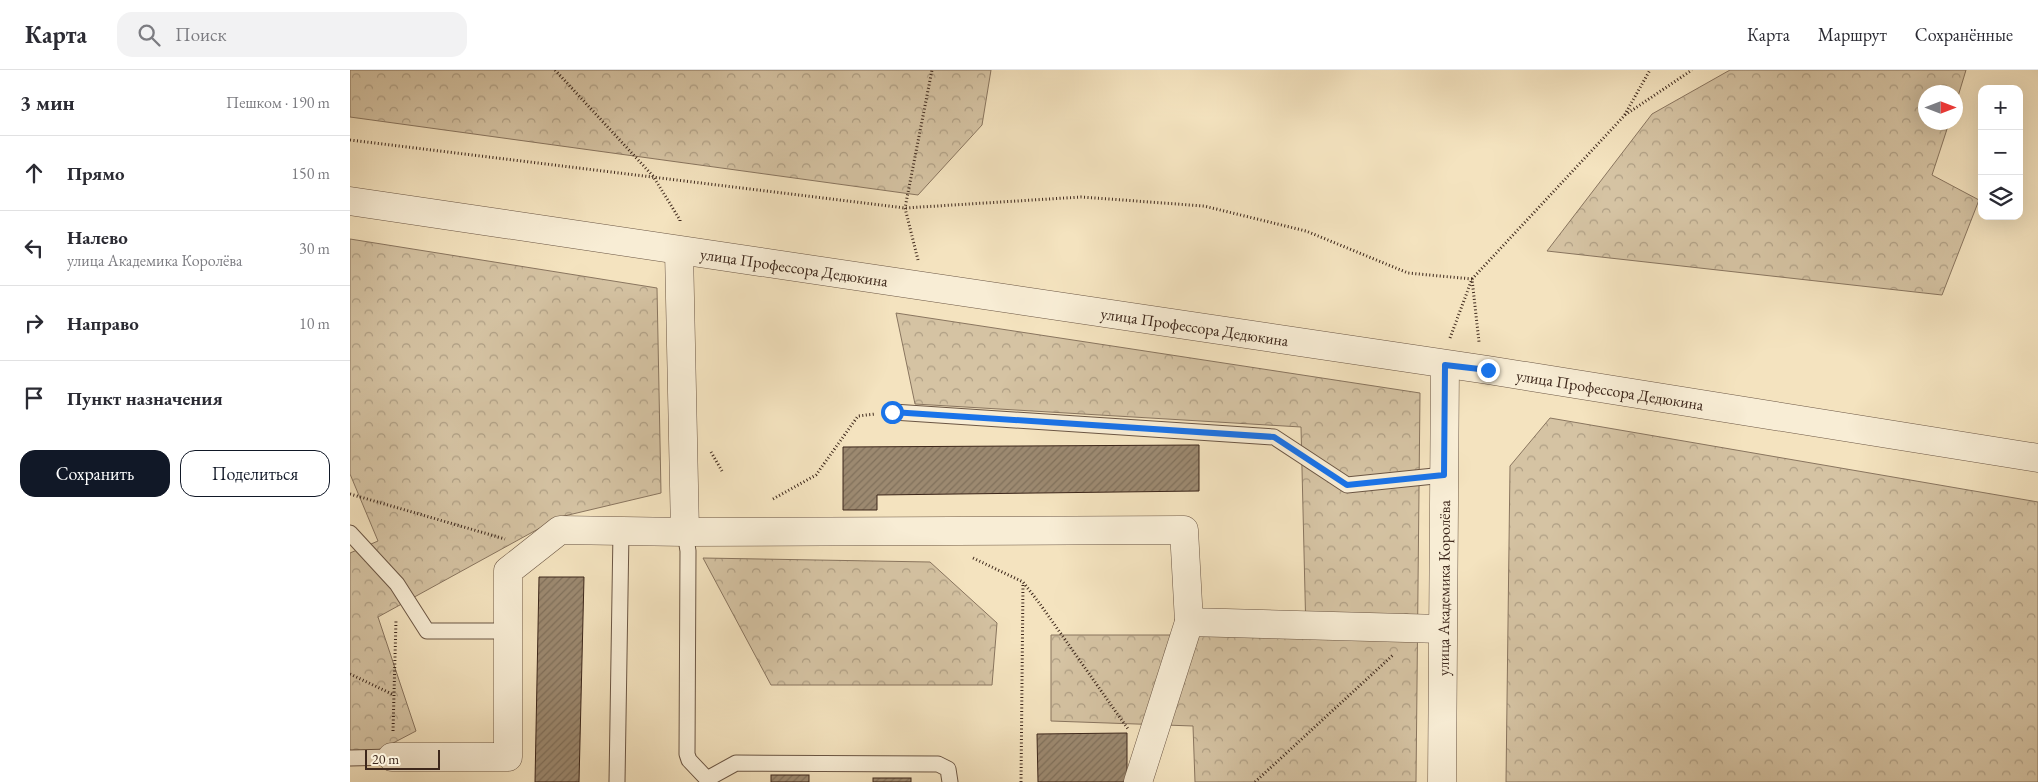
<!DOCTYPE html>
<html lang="ru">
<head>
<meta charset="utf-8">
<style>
	body { margin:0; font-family:"EB Garamond",serif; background:#f2f2f3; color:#2b2b33 }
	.controls { position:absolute; right:15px; top:15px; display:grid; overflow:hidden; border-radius:10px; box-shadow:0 5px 20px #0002 }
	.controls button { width:45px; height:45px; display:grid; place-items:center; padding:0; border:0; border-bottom:1px solid #e1e1e2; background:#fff; color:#2b2b33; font:25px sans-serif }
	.compass { position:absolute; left:1568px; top:15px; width:45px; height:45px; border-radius:50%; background:#fff; box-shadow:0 5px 20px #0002; rotate:90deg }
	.scale { position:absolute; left:15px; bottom:12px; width:75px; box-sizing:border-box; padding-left:5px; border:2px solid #3d271b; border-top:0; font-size:14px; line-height:18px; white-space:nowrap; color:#3d271b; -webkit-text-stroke:4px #f8edd5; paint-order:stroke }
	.stop { position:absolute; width:15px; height:15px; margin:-11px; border:4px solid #1a73e8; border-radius:50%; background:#fff }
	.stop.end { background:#1a73e8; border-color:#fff; box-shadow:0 1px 5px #0008 }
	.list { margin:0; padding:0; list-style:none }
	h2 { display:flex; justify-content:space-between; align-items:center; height:65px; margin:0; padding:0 20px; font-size:21px }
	h2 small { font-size:16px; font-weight:400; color:#7c7c81 }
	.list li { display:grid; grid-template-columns:32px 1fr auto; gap:15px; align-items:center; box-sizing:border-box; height:75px; padding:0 20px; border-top:1px solid #e1e1e2 }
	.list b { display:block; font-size:19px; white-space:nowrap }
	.list p { margin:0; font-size:16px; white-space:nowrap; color:#7c7c81 }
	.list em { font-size:16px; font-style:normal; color:#7c7c81 }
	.actions { display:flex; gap:10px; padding:15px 20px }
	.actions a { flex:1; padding:11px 0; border:1px solid #111827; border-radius:15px; text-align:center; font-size:18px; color:#111827 }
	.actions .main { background:#111827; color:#fff }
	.icon { flex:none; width:28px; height:28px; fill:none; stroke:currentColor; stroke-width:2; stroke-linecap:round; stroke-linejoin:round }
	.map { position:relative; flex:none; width:1688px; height:712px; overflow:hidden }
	header { display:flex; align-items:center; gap:30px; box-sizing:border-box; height:70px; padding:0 25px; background:#fff; border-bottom:1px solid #e1e1e2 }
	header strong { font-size:24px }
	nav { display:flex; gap:28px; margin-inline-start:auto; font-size:18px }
	.search { width:350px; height:45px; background:#f2f2f3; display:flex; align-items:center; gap:12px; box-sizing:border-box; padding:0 18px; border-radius:15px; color:#7c7c81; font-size:19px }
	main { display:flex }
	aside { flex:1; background:#fff }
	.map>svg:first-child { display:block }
	.forest { fill:url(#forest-crowns); stroke:#89755f }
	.building { fill:url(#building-hatch); stroke:#3d271b }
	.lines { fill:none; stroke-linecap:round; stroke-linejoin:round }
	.service-casing { stroke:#6b5644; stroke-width:17 }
	.minor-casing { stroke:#6b5644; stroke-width:29 }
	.path { stroke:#3d271b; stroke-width:3; stroke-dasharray:1 2.5; stroke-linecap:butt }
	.service { stroke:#f8edd5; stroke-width:15 }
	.minor { stroke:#f8edd5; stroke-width:28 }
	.route { stroke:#1a73e8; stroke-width:6 }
	.labels { text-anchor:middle; stroke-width:4; stroke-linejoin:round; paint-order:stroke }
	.street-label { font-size:16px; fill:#3d271b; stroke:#f8edd5 }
</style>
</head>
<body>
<header>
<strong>Карта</strong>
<div class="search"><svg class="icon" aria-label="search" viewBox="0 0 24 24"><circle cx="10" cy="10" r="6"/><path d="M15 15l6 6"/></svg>Поиск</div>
<nav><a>Карта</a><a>Маршрут</a><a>Сохранённые</a></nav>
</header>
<main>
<aside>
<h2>3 мин<small>Пешком · 190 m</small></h2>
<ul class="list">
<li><svg class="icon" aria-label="ahead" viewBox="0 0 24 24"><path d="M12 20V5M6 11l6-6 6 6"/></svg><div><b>Прямо</b></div><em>150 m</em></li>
<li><svg class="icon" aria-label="left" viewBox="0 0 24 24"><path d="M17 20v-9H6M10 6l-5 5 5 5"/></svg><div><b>Налево</b><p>улица Академика Королёва</p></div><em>30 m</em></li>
<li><svg class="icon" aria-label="right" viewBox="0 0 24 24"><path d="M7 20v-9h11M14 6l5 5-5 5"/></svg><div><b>Направо</b></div><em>10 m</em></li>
<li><svg class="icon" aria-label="arrive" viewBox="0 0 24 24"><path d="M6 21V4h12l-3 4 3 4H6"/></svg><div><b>Пункт назначения</b></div></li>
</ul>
<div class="actions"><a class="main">Сохранить</a><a>Поделиться</a></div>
</aside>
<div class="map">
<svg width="1688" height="712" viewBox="0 0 1688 712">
	<defs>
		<pattern id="forest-crowns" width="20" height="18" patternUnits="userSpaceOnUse" patternTransform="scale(1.25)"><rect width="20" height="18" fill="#d5c3a3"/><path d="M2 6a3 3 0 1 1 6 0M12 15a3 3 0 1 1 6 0" fill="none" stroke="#ae9e84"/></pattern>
		<pattern id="building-hatch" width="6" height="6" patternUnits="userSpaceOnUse" patternTransform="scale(1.25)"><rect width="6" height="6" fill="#9c8970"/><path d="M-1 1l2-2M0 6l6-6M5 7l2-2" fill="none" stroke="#80705b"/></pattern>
	</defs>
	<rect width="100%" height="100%" fill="#f4e3bf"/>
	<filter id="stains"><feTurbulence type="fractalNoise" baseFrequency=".004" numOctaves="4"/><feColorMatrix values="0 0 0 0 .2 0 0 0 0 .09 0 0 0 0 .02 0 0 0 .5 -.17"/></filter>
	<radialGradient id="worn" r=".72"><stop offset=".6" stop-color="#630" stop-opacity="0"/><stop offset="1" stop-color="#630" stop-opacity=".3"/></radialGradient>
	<!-- forest -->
	<g class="forest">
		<path d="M0,0H641L632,55L568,125L0,47Z"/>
		<path d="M1380,0H1616L1606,33V22H1576V52L1599,53L1582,105L1629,130L1592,225L1197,181L1302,44Z"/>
		<path d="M0,169L307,218L311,423L210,447L28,547L66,661L5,693L0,679V483L28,471L0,404Z"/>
		<path d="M546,243L1070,323L1066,712H845L843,656L701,651V565H956L951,357L565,334Z"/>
		<path d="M1200,348L1688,432V712H1156L1160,396Z"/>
		<path d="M353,488L580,492L647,553L642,615H421Z"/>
	</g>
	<!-- building -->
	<g class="building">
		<path d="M849,375V421L527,425V440H493V377Z"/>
		<path d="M189,507H234L229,712H185Z"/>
		<path d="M777,663V712H688L687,664Z"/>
		<rect x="421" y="705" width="38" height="7"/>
		<rect x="523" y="708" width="38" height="4"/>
	</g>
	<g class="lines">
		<!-- service casing -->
		<g class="service-casing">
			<g id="service">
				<path d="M543,342L924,367L997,415L1094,405"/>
				<path d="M335,462L338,481L337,684L339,690L357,709V712"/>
				<path d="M0,463L47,514L77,561H157"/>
				<path d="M0,688L42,687"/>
				<path d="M357,709L386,693L588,694L598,699L600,712"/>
				<path d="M267,712L271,461"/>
			</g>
		</g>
		<!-- minor casing -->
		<g class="minor-casing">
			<g id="minor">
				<path id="s1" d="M0,131L1138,300L1688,388"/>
				<path d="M329,181L335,462"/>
				<path d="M42,687H158V501L210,460L335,462L834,460L839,552L1092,559"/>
				<path d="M788,712L839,552"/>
				<path id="s2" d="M1092,712L1095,295"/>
			</g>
		</g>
		<!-- path -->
		<g class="path">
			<path d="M205,0L303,106L330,150V153"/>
			<path d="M1275,45L1342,0"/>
			<path d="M0,70L555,138L731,127L854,136L956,161L1058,203L1122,209L1129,272"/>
			<path d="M568,190L555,138L582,0"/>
			<path d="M1100,268L1122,209L1274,46L1300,0"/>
			<path d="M361,382L372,401"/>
			<path d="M0,424L155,469"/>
			<path d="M423,429L466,405L508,346L525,344"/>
			<path d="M623,488L673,512L690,534L778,659"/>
			<path d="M0,604L44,625"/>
			<path d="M43,661L46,550"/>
			<path d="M671,712L673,513"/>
			<path d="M905,712L1043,585"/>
		</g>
		<!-- service -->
		<use href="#service" class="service"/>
		<!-- minor -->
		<use href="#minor" class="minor"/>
	</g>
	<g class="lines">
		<!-- route -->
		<path class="route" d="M542,342L924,367L997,415L1094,405L1095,295L1138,300"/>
	</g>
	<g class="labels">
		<!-- street labels -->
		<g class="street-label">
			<text dy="6" stroke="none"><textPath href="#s1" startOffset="449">улица Профессора Дедюкина</textPath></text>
			<text dy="6" stroke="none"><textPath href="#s1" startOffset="854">улица Профессора Дедюкина</textPath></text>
			<text dy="6" stroke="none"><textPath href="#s1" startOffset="1274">улица Профессора Дедюкина</textPath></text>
			<text dy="6" stroke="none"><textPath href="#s2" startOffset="194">улица Академика Королёва</textPath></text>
		</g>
	</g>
	<rect width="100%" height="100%" filter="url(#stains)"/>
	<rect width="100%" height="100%" fill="url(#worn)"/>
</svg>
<div class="controls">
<button>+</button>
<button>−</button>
<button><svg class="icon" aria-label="layers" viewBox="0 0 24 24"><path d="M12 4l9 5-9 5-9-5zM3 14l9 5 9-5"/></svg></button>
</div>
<svg class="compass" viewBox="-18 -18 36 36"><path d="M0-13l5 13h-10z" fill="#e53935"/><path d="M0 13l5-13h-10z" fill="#7c7c81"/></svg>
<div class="scale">20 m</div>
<div class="stop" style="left:542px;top:342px"></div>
<div class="stop end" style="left:1138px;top:300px"></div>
</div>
</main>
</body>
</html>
